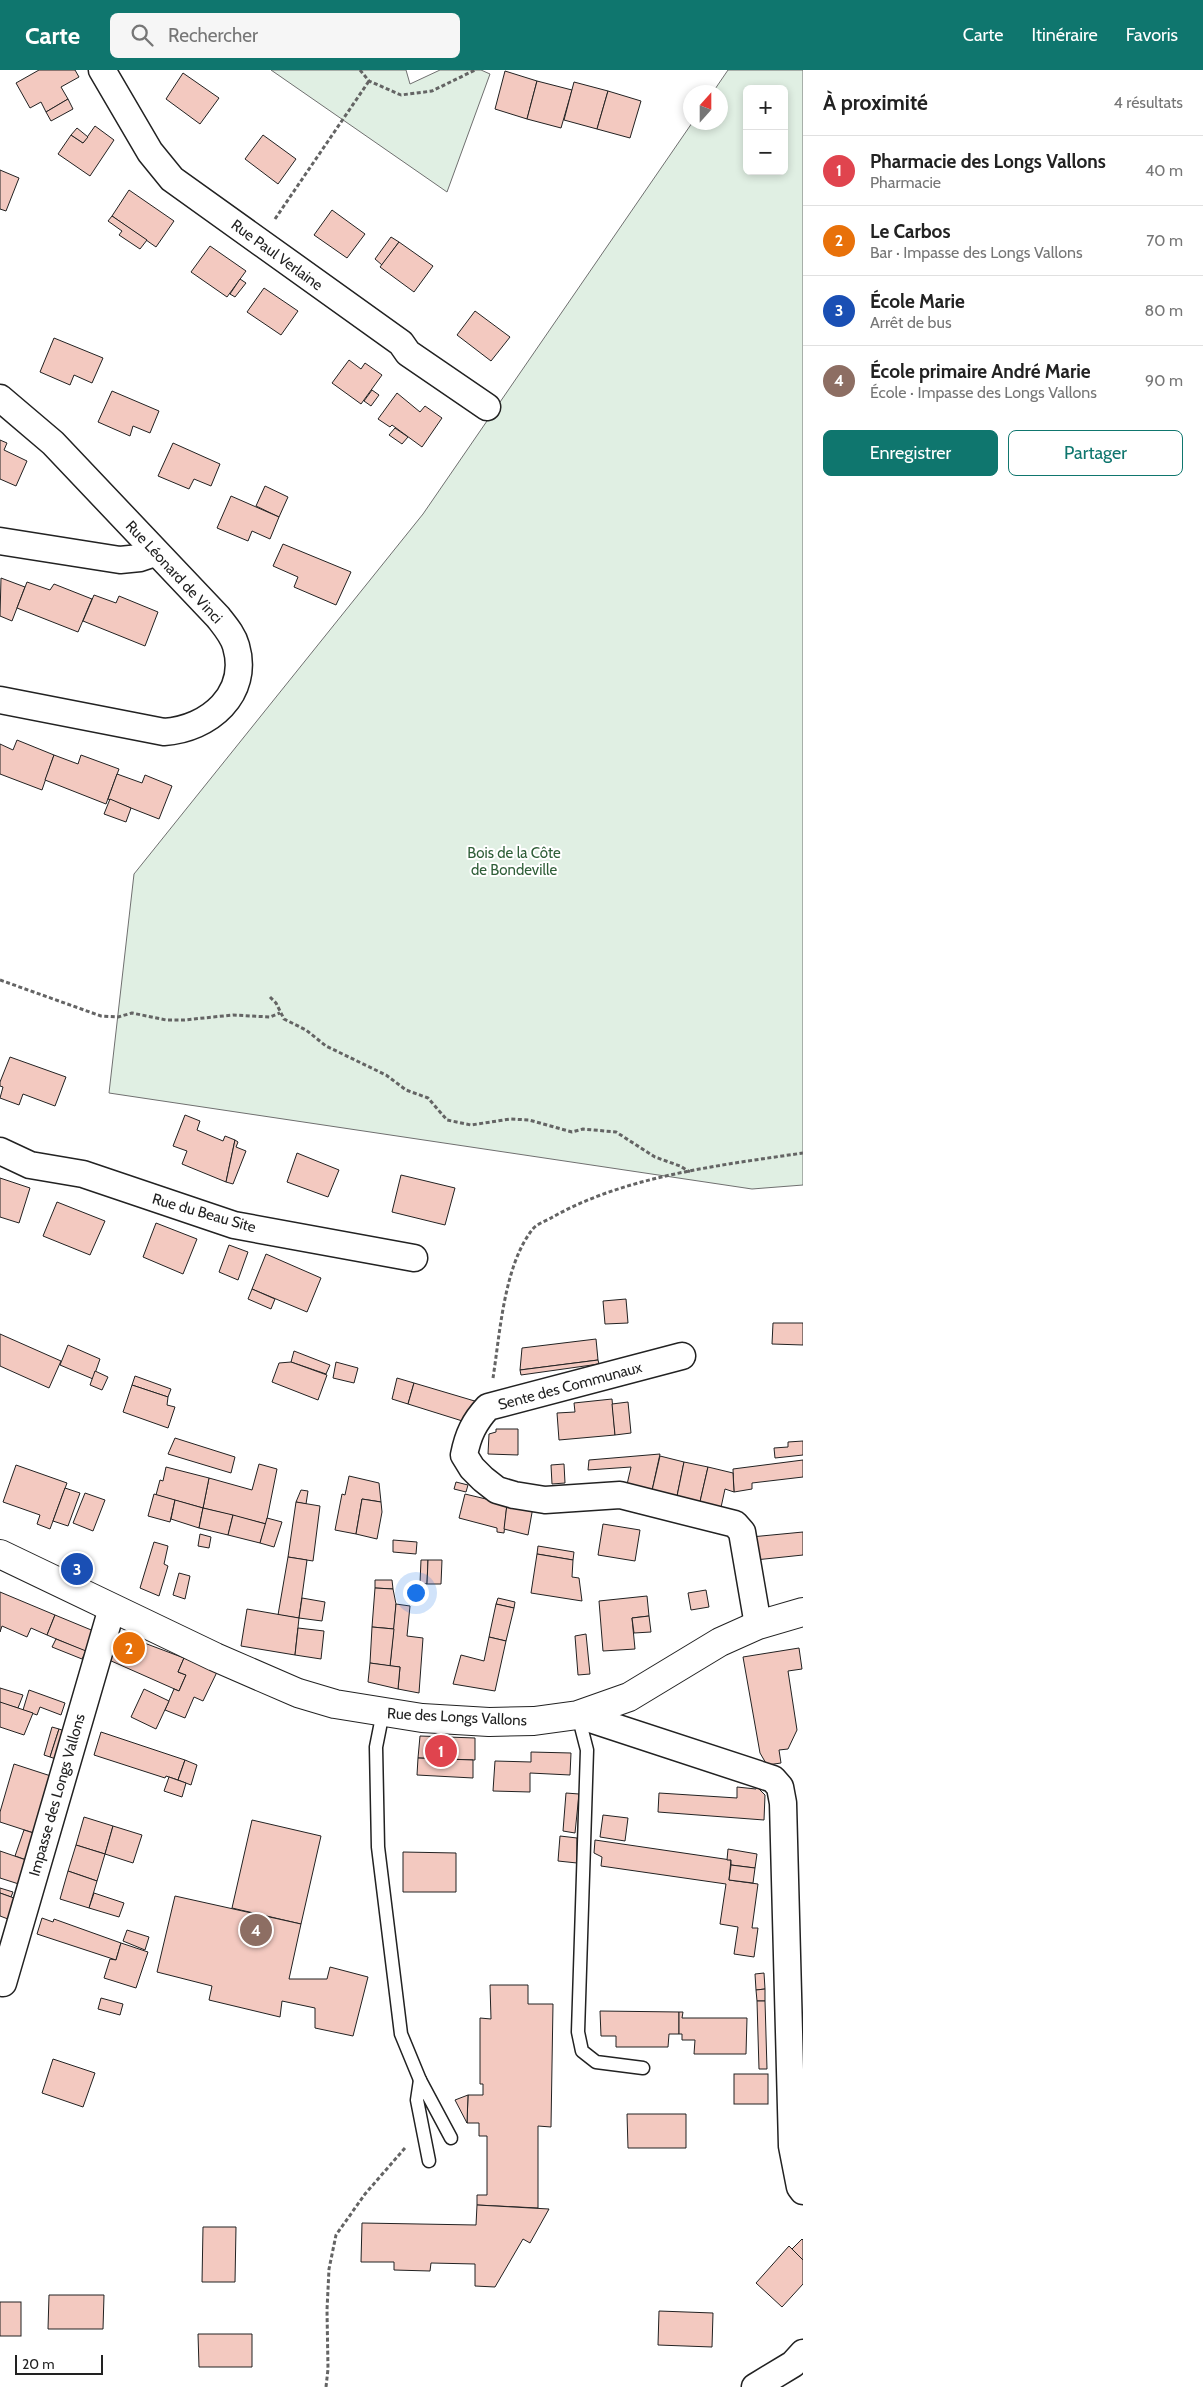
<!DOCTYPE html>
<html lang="fr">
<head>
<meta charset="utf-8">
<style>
	body { margin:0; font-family:Cabin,sans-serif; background:#f6f6f6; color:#222 }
	.controls { position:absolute; right:15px; top:15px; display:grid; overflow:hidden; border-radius:8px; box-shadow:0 2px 8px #0003 }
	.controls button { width:45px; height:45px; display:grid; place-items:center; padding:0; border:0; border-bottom:1px solid #e0e0e0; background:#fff; color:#222; font:25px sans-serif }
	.compass { position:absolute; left:683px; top:15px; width:45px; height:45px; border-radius:50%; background:#fff; box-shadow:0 2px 8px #0003; rotate:21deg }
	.scale { position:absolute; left:15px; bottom:12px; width:88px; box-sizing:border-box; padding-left:5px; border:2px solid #222; border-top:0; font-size:14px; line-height:18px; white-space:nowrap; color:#222; -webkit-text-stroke:4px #fff; paint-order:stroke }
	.you { position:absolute; left:415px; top:1522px; width:18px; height:18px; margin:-12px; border:4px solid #fff; border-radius:50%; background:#1a73e8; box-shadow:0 0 0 8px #1a73e833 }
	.badge { display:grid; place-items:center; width:32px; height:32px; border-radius:50%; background:#0f766e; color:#fff; font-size:16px; font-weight:700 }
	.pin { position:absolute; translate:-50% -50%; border:2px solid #fff; box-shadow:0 1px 5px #0006 }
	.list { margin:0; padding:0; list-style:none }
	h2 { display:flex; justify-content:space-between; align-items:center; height:65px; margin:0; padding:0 20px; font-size:21px }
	h2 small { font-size:16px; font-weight:400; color:#767676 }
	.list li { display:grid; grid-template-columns:32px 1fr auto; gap:15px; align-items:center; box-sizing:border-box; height:70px; padding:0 20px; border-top:1px solid #e0e0e0 }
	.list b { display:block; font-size:19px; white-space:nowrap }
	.list p { margin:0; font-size:16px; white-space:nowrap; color:#767676 }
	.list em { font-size:16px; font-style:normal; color:#767676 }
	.actions { display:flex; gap:10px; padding:15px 20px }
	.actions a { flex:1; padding:11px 0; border:1px solid #0f766e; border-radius:8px; text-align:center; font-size:18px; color:#0f766e }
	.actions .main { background:#0f766e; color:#fff }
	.icon { flex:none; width:28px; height:28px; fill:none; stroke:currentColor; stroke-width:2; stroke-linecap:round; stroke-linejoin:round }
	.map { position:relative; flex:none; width:803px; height:2317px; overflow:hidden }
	header { display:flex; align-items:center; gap:30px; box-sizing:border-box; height:70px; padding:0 25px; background:#0f766e; color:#fff }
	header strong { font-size:24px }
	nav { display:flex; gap:28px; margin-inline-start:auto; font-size:18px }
	.search { width:350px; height:45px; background:#f6f6f6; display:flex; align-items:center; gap:12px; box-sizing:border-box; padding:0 18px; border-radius:8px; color:#767676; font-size:19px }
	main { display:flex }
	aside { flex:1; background:#fff }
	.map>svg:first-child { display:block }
	.green { fill:#e0efe3; stroke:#6f6f6f; fill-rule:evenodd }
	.building { fill:#f3c9c0; stroke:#222 }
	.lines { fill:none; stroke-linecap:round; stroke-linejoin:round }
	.lane-casing { stroke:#222; stroke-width:15 }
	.street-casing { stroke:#222; stroke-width:29 }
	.secondary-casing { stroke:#222; stroke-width:30 }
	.path { stroke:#646464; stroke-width:3; stroke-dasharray:4 2.5; stroke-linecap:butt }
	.lane { stroke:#fff; stroke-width:12 }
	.street { stroke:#fff; stroke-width:26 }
	.secondary { stroke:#fff; stroke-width:28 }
	.labels { text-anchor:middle; stroke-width:4; stroke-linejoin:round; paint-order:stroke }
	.street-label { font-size:15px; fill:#222; stroke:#fff }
	.park-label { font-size:15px; fill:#2f5e38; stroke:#fff }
</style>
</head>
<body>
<header>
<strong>Carte</strong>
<div class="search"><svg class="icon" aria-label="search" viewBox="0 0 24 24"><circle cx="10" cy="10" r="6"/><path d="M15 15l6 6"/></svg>Rechercher</div>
<nav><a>Carte</a><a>Itinéraire</a><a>Favoris</a></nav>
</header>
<main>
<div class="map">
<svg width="803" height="2317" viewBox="0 0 803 2317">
	<rect width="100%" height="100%" fill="#fff"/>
	<!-- green -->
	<g class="green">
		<path d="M271,0H406L410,14L440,0H481L490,4L447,122Z"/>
		<path d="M728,0H803V1115L752,1119L109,1023L134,804L423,444L692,53L720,52V22H713ZM747,19H784V101H747Z"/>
	</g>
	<!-- building -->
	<g class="building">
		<path d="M39,0H75L79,7L61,17L68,29L46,42L41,32L30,38L16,13Z"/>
		<path d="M505,1L537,11L527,49L495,39Z"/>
		<path d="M183,3L219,28L200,54L166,29Z"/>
		<path d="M537,11L572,20L561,58L527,49Z"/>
		<path d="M574,12L608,21L597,59L564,50Z"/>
		<path d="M608,21L641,31L630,68L597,59Z"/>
		<path d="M68,29L73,39L51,51L46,42Z"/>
		<path d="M95,56L114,70L90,106L58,84L71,65L83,73Z"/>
		<path d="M77,58L88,67L83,73L71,65Z"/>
		<path d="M263,65L296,89L278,114L245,89Z"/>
		<path d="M0,100L19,108L6,141L0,139Z"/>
		<path d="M129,120L174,151L156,177L112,146Z"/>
		<path d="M332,140L365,164L347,188L314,165Z"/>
		<path d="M112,146L147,170L140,179L119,165L122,161L108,151Z"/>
		<path d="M391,167L399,172L382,195L375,189Z"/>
		<path d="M399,172L433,196L414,222L380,197Z"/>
		<path d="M210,176L246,201L227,227L191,202Z"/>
		<path d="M240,209L246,213L235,227L230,224Z"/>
		<path d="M264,218L298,241L281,265L247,242Z"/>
		<path d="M475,241L510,267L491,291L457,265Z"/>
		<path d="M54,268L103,288L92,313L74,305L70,315L40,302Z"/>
		<path d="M349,290L361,299L365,293L382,305L361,334L332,313Z"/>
		<path d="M372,320L379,325L371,336L364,331Z"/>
		<path d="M112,321L159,341L150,363L133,356L130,366L98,352Z"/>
		<path d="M397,323L420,342L425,336L442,348L422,377L392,355L390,357L378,349Z"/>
		<path d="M395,358L408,367L402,374L389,365Z"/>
		<path d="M0,370L7,373L4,380L27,391L16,416L0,409Z"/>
		<path d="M173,373L220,394L211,416L194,409L189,419L158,406Z"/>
		<path d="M265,416L288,427L279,447L256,436Z"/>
		<path d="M231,426L279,447L270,469L252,461L248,471L217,458Z"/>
		<path d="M283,474L351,502L336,535L294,517L298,507L273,496Z"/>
		<path d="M1,508L25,517L12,551L0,546Z"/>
		<path d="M27,512L50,520L54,514L92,529L78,562L17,538Z"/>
		<path d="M94,525L116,533L119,526L158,542L145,576L83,551Z"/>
		<path d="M17,670L54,685L42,720L0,704V674L13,680Z"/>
		<path d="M54,685L78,694L81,685L119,699L106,734L45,710Z"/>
		<path d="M117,704L142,713L145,705L172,716L159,749L108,729Z"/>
		<path d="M110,729L131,738L126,752L104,744Z"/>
		<path d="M10,987L66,1007L55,1036L23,1024L19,1035L0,1028L3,1017L0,1016V1012Z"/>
		<path d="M185,1045L200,1051L197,1060L223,1071L225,1066L235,1070L226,1112L182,1094L187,1081L173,1076Z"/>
		<path d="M235,1070L238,1072L236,1077L246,1081L233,1114L226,1112Z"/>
		<path d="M297,1083L339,1100L328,1127L287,1112Z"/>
		<path d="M401,1105L455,1118L445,1155L392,1142Z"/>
		<path d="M0,1108L30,1118L19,1153L0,1147Z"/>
		<path d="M57,1132L105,1151L90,1185L43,1166Z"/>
		<path d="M156,1153L197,1169L183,1204L143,1187Z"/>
		<path d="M229,1175L248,1182L238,1210L219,1202Z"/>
		<path d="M266,1184L321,1208L307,1242L252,1219Z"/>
		<path d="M252,1219L275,1229L271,1239L248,1229Z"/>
		<path d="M626,1229L628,1253L605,1254L603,1231Z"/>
		<path d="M773,1253H803V1275L772,1274Z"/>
		<path d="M0,1264L61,1291L49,1318L0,1296Z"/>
		<path d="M596,1269L598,1290L520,1300L522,1278Z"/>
		<path d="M68,1275L100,1289L93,1309L60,1295Z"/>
		<path d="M294,1281L330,1295L326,1304L291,1292Z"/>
		<path d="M598,1290L599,1294L521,1305L520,1300Z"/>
		<path d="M291,1292L327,1305L318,1330L272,1312L279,1293Z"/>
		<path d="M336,1292L358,1298L354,1313L333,1308Z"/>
		<path d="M95,1301L108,1307L102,1320L90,1315Z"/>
		<path d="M135,1306L171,1319L168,1327L132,1315Z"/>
		<path d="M397,1308L414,1313L408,1334L392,1329Z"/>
		<path d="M414,1313L478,1332L472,1354L408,1334Z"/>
		<path d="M132,1315L168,1327L167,1335L175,1337L168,1358L123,1342Z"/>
		<path d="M612,1329L615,1365L559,1370L557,1343L575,1342L574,1333Z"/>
		<path d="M628,1332L631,1363L615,1365L612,1334Z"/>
		<path d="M496,1359H518V1385L488,1384L489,1364L496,1362Z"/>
		<path d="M175,1368L235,1387L231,1403L168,1384Z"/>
		<path d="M803,1371V1385L775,1388L774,1378L788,1377V1372Z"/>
		<path d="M660,1384L651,1425L626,1419L631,1397L588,1400L589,1390Z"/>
		<path d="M660,1386L684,1392L676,1431L651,1425Z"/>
		<path d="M803,1390V1407L752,1413V1419L734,1422L733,1399Z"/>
		<path d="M684,1392L708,1397L699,1436L676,1431Z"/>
		<path d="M259,1394L277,1399L266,1454L203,1438L209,1408L252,1420Z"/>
		<path d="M564,1394L565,1413L552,1414L551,1395Z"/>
		<path d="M16,1395L67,1413L50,1459L37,1454L40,1445L3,1432Z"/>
		<path d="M166,1397L209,1408L203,1438L156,1425L160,1410L163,1411Z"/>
		<path d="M708,1397L733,1403L734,1422L725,1419L720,1442L699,1436Z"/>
		<path d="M349,1406L379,1413L381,1432L362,1429L356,1464L335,1460L342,1424L345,1425Z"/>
		<path d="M456,1412L468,1415L466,1422L454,1419Z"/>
		<path d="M65,1418L80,1423L68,1456L53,1451Z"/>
		<path d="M301,1420L308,1421L306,1434L296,1432Z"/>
		<path d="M85,1423L105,1430L93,1461L73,1453Z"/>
		<path d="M154,1424L175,1430L170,1452L148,1446Z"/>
		<path d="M465,1424L507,1434L504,1463L497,1462V1458L459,1448Z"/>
		<path d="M362,1429L381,1432L382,1442L377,1469L356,1464Z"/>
		<path d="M175,1430L203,1438L199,1458L171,1449Z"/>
		<path d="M296,1432L320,1436L313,1491L288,1487Z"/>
		<path d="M507,1434L533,1437L528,1465L504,1459Z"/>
		<path d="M203,1438L233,1445L228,1465L199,1458Z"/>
		<path d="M233,1445L266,1454L260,1473L228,1465Z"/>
		<path d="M267,1448L282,1452L274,1477L260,1473Z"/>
		<path d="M603,1454L640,1460L635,1491L598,1485Z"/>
		<path d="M803,1462V1485L755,1490L751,1467Z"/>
		<path d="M200,1464L211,1467L209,1478L198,1476Z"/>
		<path d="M393,1470L417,1472L416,1484L393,1482Z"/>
		<path d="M154,1472L168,1476L164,1494L168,1496L159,1526L140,1518Z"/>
		<path d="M538,1476L574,1482L573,1490L537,1484Z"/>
		<path d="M537,1484L573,1490L572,1507L579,1508L582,1531L531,1523Z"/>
		<path d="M288,1487L307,1490L299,1548L278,1545Z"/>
		<path d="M421,1490H428L427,1514L420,1513Z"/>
		<path d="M428,1490H442L441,1514H427Z"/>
		<path d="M179,1503L190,1506L185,1529L173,1525Z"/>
		<path d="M375,1510H392L393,1519L375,1518Z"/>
		<path d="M375,1518L393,1519L396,1534L394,1559L372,1557Z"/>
		<path d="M706,1520L709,1537L691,1540L688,1523Z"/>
		<path d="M0,1522L55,1545L47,1565L31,1558L27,1567L2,1556L0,1562Z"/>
		<path d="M647,1526L649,1546L632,1548L635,1579L603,1581L599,1531Z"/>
		<path d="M302,1528L325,1532L322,1551L299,1548Z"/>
		<path d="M498,1528L515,1532L514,1538L496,1534Z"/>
		<path d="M396,1534L410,1536L407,1566L423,1568L419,1623L398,1619L400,1597L390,1596Z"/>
		<path d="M496,1534L514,1538L506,1571L489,1567Z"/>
		<path d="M247,1539L299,1548L295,1585L241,1576Z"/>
		<path d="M55,1545L101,1564L94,1585L47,1565Z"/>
		<path d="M649,1546L651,1562L634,1563L632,1548Z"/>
		<path d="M372,1557L394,1559L390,1596L370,1593Z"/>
		<path d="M298,1558L324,1561L321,1589L295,1585Z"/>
		<path d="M126,1562L140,1568L139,1571L184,1588L178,1602L186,1605L179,1621L109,1590L117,1566Z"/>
		<path d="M586,1564L590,1604L578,1605L575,1566Z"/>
		<path d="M489,1567L506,1571L495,1621L453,1614L461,1585L484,1591Z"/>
		<path d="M56,1569L86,1581L82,1589L52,1577Z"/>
		<path d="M799,1578L802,1599L788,1601L797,1660L788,1679L779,1680L781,1693L767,1695L760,1683L743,1587Z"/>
		<path d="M184,1588L217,1602L203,1631L194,1627L185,1648L165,1640L174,1619L179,1621L186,1605L178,1602Z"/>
		<path d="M370,1593L400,1597L398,1619L368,1612Z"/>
		<path d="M0,1618L23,1625L18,1638L0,1633Z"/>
		<path d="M144,1619L169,1631L156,1659L131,1647Z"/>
		<path d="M29,1620L65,1633L61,1645L40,1637L37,1645L23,1640Z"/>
		<path d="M0,1632L33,1643L24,1665L0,1657Z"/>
		<path d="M52,1657L59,1659L50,1687L44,1685Z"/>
		<path d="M59,1659L70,1663L62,1691L50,1687Z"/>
		<path d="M101,1662L185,1690L178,1710L166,1706L165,1708L94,1685Z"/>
		<path d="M420,1666L475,1668V1690L418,1688Z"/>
		<path d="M531,1682L571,1683L570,1705L530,1703V1722L493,1721L495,1691L531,1692Z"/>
		<path d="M418,1688L473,1690V1708L417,1705Z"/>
		<path d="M185,1690L197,1695L191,1715L178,1710Z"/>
		<path d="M14,1694L57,1708L40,1765L0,1752V1742Z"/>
		<path d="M169,1707L186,1713L182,1727L164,1721Z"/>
		<path d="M737,1717L756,1719L757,1717L765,1725L764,1750L658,1742L659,1723L737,1728Z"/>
		<path d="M566,1723L579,1724L575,1763L563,1761Z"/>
		<path d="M603,1745L628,1748L625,1771L600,1767Z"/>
		<path d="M84,1747L113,1756L105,1784L76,1775Z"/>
		<path d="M252,1750L321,1766L301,1854L232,1838Z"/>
		<path d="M113,1756L142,1765L133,1793L105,1784Z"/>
		<path d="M24,1760L40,1765L32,1792L15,1786Z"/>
		<path d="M560,1766L577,1768V1793L558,1791Z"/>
		<path d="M595,1770L731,1790L729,1810L758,1814L752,1858H758L754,1887L734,1884L738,1857L720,1854L726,1814L601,1796L602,1787L594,1783Z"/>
		<path d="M76,1775L105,1784L97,1811L68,1801Z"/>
		<path d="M728,1779L757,1784L755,1798L731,1795V1790H727Z"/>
		<path d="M0,1781L32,1792L25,1816L0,1808Z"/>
		<path d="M403,1782L456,1783V1822H403Z"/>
		<path d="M731,1795L755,1798L753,1813L729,1810Z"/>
		<path d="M68,1801L97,1811L89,1838L60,1829Z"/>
		<path d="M0,1818L13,1822L11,1827L0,1823Z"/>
		<path d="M0,1823L14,1828L8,1849L0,1846Z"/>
		<path d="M94,1823L124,1833L119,1847L89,1838Z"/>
		<path d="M175,1826L301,1854L289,1909H327L330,1897L368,1907L353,1966L315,1958V1938L282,1931L280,1947L209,1930L212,1916L157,1902Z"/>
		<path d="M42,1848L53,1852L54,1849L121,1873L116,1890L37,1864Z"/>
		<path d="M127,1860L149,1867L145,1880L123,1871Z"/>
		<path d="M121,1873L148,1882L136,1918L104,1908L110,1889L116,1890Z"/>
		<path d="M764,1903L765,1919L756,1920L755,1904Z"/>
		<path d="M490,1915H528V1934H553L551,2057L538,2056V2138L477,2135V2125H487V2066H479V2053H467L468,2025H483V2014H480V1948L491,1949Z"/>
		<path d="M765,1919V1931H757L756,1920Z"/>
		<path d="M101,1928L123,1934L120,1945L98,1939Z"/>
		<path d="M757,1931H765L767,1999H759Z"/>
		<path d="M600,1941L679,1942V1964H669L668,1977H616V1966H601Z"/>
		<path d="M679,1942H683L682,1948H747L746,1984H694L695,1970H682V1964H679Z"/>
		<path d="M53,1989L95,2003L83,2037L42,2023Z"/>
		<rect x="734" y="2004" width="34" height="30"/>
		<path d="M468,2025L467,2053L455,2030Z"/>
		<path d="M627,2044H686V2078H628Z"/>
		<path d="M477,2135L549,2139L530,2173L523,2169L495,2217L475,2216V2194L431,2193L430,2201L394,2200V2192H361L362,2153L476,2155Z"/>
		<path d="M203,2157H236L235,2212H202Z"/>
		<path d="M802,2169L803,2170V2190L792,2179Z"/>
		<path d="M789,2176L803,2190V2214L782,2237L756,2213Z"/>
		<path d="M49,2225H104L103,2259H48Z"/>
		<rect x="0" y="2232" width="21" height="34"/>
		<path d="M659,2241L713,2243L712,2277L658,2275Z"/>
		<path d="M198,2264H252V2297H199Z"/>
	</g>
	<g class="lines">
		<!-- lane casing -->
		<g class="lane-casing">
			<g id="lane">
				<path d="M383,1642L376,1677L378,1777L401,1964L420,2010"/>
				<path d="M578,1645L587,1680L578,1962L582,1981L596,1992L643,1998"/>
				<path d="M429,2091L417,2030L420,2010L451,2068"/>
			</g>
		</g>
		<!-- street casing -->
		<g class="street-casing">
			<g id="street">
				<path d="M102,0L150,82L172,109L401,273L408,283L487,337"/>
				<path d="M0,328L53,373L218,547C225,556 233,565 236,576C250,624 209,659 164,662L0,630"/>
				<path d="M0,471L120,490L140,488L155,483"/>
				<path d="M0,1081L30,1095L83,1104L234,1155L414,1188"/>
				<path d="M682,1286L488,1337C474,1352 468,1365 464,1385L472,1398L483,1409L497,1420L514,1425L545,1430L620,1425L735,1454L742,1462L758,1555"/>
				<path d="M578,1645L773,1709L780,1717L783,1733L792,2076L800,2117L803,2121"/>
				<path d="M3,1913L112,1538"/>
				<path d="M755,2317L793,2294L803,2283"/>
			</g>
		</g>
		<!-- secondary casing -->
		<g class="secondary-casing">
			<path id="secondary" d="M0,1484L215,1587L298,1623L335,1634L422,1648L489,1652L534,1651L578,1645L629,1627L720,1572L758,1555L803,1542"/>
		</g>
		<!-- path -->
		<g class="path">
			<path d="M360,0L369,11L401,25L432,21L475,0"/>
			<path d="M275,149L369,11"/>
			<path d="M0,910L101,946L118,947L132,943L166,950H184L233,945L270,947L280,943"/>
			<path d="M270,927L276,933L284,949L306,960L326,976L386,1005L406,1020L428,1028L447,1050L471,1055L510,1049L529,1050L572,1062L583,1059L616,1062L655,1087L680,1096L690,1102"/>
			<path d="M493,1308C500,1263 504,1196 532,1160C536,1154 546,1151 551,1148C624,1106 721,1095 803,1083"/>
			<path d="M326,2317L328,2299L327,2240L329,2199L336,2165L365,2124L405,2078"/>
		</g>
		<!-- lane -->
		<use href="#lane" class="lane"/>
		<!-- street -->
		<use href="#street" class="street"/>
		<!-- secondary -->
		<use href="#secondary" class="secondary"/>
	</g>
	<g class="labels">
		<!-- street labels -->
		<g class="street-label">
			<text transform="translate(277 185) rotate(36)" y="5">Rue Paul Verlaine</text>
			<text transform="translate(174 502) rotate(47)" y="5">Rue Léonard de Vinci</text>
			<text transform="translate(204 1143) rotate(16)" y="5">Rue du Beau Site</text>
			<text transform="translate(570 1316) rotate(-15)" y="5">Sente des Communaux</text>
			<text transform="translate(457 1647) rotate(3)" y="5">Rue des Longs Vallons</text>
			<text transform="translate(57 1725) rotate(-74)" y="5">Impasse des Longs Vallons</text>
		</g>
		<!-- park labels -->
		<g class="park-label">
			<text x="514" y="788">Bois de la Côte<tspan x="514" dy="17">de Bondeville</tspan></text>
		</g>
	</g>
</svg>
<div class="controls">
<button>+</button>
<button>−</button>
</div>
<svg class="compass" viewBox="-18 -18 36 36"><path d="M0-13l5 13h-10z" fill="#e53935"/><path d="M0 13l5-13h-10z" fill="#767676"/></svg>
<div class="scale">20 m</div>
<div class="you"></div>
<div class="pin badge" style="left:441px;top:1681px;background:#e0444e">1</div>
<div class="pin badge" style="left:129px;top:1578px;background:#e8710a">2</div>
<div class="pin badge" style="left:77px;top:1499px;background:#1a4fb4">3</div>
<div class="pin badge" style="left:256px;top:1860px;background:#8d6e63">4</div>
</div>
<aside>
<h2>À proximité<small>4 résultats</small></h2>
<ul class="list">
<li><span class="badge" style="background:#e0444e">1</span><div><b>Pharmacie des Longs Vallons</b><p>Pharmacie</p></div><em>40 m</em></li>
<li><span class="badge" style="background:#e8710a">2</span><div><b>Le Carbos</b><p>Bar · Impasse des Longs Vallons</p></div><em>70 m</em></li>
<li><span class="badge" style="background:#1a4fb4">3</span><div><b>École Marie</b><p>Arrêt de bus</p></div><em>80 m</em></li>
<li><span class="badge" style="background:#8d6e63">4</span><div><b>École primaire André Marie</b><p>École · Impasse des Longs Vallons</p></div><em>90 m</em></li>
</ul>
<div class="actions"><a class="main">Enregistrer</a><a>Partager</a></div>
</aside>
</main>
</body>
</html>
